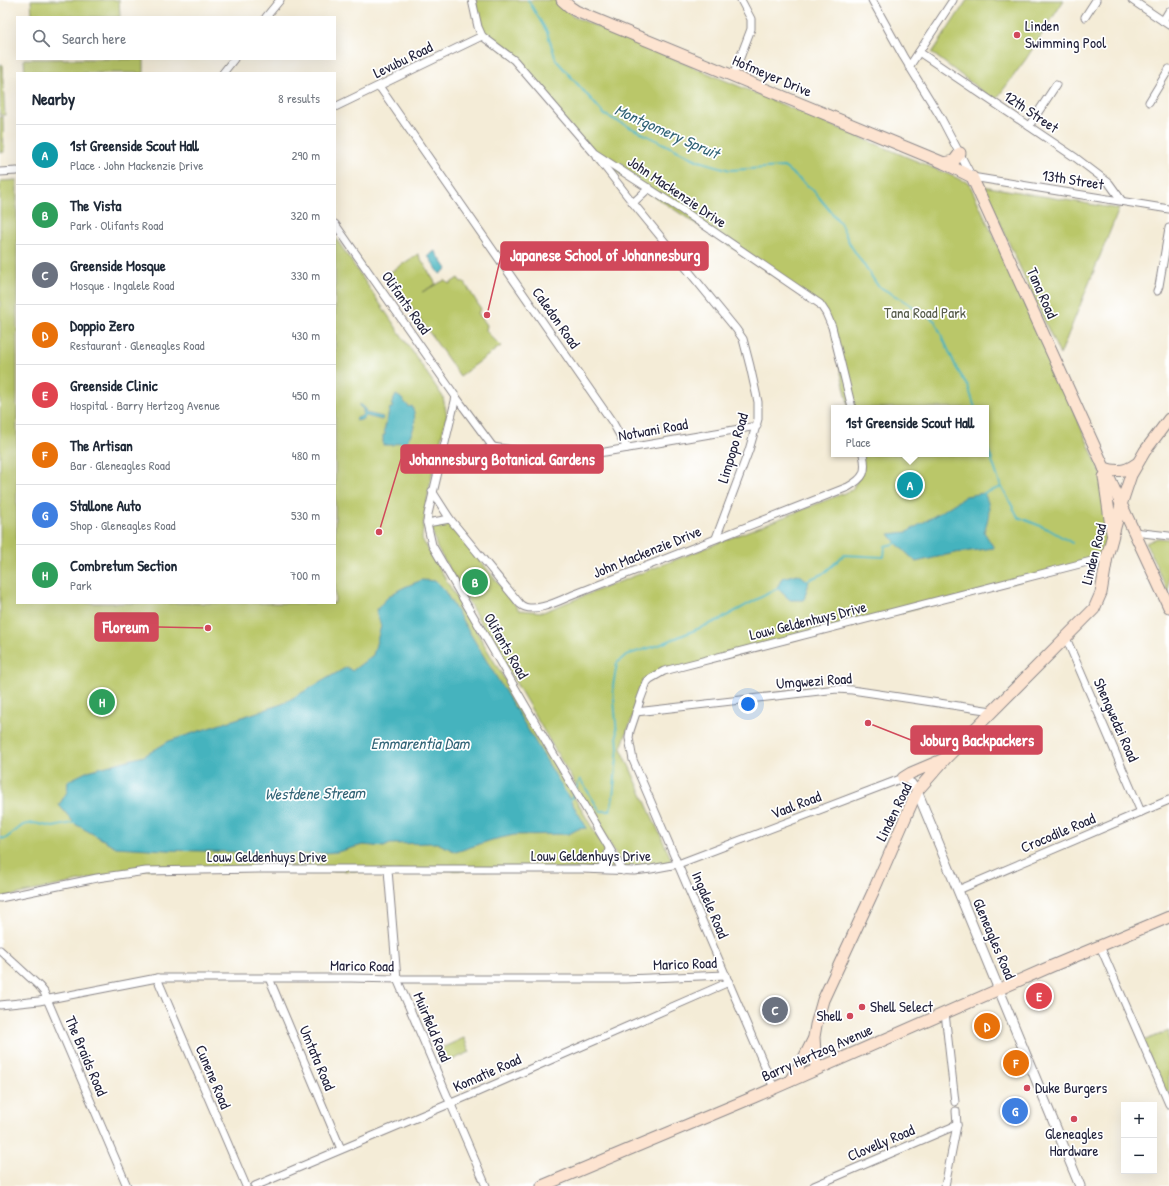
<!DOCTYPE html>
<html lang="en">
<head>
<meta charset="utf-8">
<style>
	body { margin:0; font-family:"Patrick Hand",sans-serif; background:#f2f2f3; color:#1f2937 }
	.controls { position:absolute; right:12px; bottom:12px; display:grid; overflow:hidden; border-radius:0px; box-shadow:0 4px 16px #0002 }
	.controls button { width:36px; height:36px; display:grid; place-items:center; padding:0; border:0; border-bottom:1px solid #e0e1e3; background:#fff; color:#1f2937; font:20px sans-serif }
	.you { position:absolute; left:748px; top:704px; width:14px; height:14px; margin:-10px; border:3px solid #fff; border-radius:50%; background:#1a73e8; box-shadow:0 0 0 6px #1a73e833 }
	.badge { display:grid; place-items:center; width:26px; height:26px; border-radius:50%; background:#1a73e8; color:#fff; font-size:13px; font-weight:700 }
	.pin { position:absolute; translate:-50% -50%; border:2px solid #fff; box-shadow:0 1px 4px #0006 }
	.popup { position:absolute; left:831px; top:405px; width:158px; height:52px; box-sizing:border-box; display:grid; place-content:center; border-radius:0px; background:#fff; filter:drop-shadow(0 1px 3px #0005); font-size:13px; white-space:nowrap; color:#747a83 }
	.popup b { font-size:15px; color:#1f2937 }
	.popup::after { content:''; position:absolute; left:50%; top:100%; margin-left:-8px; border:8px solid transparent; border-top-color:#fff }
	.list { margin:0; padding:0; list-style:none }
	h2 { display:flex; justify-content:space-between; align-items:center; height:52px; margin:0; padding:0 16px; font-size:17px }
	h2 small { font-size:13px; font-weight:400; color:#747a83 }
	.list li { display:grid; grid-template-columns:26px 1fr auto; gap:12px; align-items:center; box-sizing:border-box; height:60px; padding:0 16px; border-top:1px solid #e0e1e3 }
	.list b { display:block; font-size:15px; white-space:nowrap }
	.list p { margin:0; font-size:13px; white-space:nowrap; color:#747a83 }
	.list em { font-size:13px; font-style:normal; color:#747a83 }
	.icon { flex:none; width:22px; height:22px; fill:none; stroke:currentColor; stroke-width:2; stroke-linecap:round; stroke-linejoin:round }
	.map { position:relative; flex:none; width:1169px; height:1186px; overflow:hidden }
	.search { position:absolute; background:#fff; box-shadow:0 4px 16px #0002; left:16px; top:16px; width:320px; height:44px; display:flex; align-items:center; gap:10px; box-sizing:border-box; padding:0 14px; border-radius:0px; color:#747a83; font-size:15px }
	.panel { position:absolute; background:#fff; box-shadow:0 4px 16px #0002; left:16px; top:72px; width:320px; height:532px; border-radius:0px }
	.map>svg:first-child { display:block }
	.green { fill:#bac769; stroke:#6e7452 }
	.water { fill:#44b3be; stroke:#336a7c }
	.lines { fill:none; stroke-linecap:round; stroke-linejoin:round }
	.stream { stroke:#44b3be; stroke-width:2 }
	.minor-casing { stroke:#8b8789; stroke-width:9 }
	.tertiary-casing { stroke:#8b8789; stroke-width:11 }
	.secondary-casing { stroke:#8b8789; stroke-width:13 }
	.minor { stroke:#fff; stroke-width:7 }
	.tertiary { stroke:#fff; stroke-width:9 }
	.secondary { stroke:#fde4d1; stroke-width:11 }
	.poi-dot { fill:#d1495b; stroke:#fff; stroke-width:1.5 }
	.labels { text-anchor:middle; stroke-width:3.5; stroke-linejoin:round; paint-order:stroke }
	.poi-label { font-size:15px; fill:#22223b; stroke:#fff; text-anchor:start }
	.street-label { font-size:15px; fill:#22223b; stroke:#fff }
	.park-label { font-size:15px; fill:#575c4b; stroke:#fff }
	.water-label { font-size:16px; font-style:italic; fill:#316376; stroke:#fff }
	.leader { fill:none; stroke:#d1495b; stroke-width:1.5 }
	.callout-dot { fill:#d1495b; stroke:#fff; stroke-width:1.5 }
	.callout { fill:#d1495b; stroke:#d1495b; stroke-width:1.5 }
	.callout-label { font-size:16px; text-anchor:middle; font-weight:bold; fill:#fff }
</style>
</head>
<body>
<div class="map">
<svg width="1169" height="1186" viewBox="0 0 1169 1186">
	<rect width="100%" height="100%" fill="#fff"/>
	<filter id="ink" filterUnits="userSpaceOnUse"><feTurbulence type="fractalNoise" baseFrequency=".025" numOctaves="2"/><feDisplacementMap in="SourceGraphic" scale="8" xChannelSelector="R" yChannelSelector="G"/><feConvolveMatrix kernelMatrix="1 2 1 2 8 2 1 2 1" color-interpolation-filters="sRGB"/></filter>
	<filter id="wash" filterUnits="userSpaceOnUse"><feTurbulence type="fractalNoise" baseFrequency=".012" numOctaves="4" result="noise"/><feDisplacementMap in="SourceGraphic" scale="16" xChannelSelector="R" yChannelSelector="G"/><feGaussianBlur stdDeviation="0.9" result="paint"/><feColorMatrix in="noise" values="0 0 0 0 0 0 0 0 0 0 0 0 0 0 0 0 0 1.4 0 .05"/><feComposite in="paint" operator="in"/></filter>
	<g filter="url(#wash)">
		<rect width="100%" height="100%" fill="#f4ecd7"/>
		<!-- green -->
		<g class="green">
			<path d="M31,0H119L120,17H88L32,14Z"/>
			<path d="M475,0H559L572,16L969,183L1058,375L1115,505L1101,560L643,679L634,713L621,748L673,863L624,868L437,548L431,526L452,524L519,610L543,612L852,490L863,468L859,454H986V408H849L830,325L818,304L593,156L522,66L483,35Z"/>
			<path d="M967,0H1064L1026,59L995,101L932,53Z"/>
			<path d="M24,59H144V73H25Z"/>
			<path d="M0,64H2L5,115H0Z"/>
			<path d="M0,117H3L4,152L0,153Z"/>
			<path d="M17,180V603H335V237L443,397L447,416L433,469L425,512L422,539L616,868L387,871L136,869L0,898V181Z"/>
			<path d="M983,186L1119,209L1060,355Z"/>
			<path d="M418,254L436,284L422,292L445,280L449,284L458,278L460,281L465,283L481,309L478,313L487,325L486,331L501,346L460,376L407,301L389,273Z"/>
			<path d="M1157,538L1169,539V594L1146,543Z"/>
			<path d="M1169,1031V1104L1143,1041Z"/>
			<path d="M464,1038L470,1052L443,1064L437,1050Z"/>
		</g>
		<!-- water -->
		<g class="water">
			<path d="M435,251L447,269L440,274L428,256Z"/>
			<path d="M396,395L401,398L409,407L412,406C418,421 414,435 402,445L400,442L392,445H383V435H385V432L384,431L390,408H392L393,406L391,405Z"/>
			<path d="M360,404L365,408L366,413L383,417L382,420L366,416L361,420L355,421L356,418L360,417L363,414V409L359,406Z"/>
			<path d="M984,493C992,508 989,516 984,532L994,548L955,553L916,562L896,543L889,534L907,532L941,512L966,496Z"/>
			<path d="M797,574L809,581L804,600H790L777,588L782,578Z"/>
			<path d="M422,580L435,581L444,590L587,828L578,829L569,834L514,835L492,840L456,852L437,843H431L390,844L384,847L363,845L337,852L311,854L166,850L116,847L75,824L59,805L67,792L68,781L88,771L144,756L169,741L282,704L347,667L352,671L373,655L381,626L376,611C389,592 402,588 422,580Z"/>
		</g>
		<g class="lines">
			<!-- stream -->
			<g class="stream">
				<path d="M528,0L547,32L556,60L605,115L699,161L730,170L784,167L813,190L840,223L851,246L878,286L906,302L935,321L957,369L968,386L975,408"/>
				<path d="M986,443L1001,487"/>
				<path d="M983,495L984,493L1002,487L1018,517L1048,529L1072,543"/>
				<path d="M806,581L824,573L844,555L884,557L885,546L897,543"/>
				<path d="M576,789L580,779L600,811H610L613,797L618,748L613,686L617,663L626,655L659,645L719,620L780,587"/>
				<path d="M570,801L574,793"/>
				<path d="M0,838L5,839L23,825L34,823L53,827L77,822"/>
			</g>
		</g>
	</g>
	<g filter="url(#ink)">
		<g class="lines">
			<!-- minor casing -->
			<g class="minor-casing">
				<g id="minor">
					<path d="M472,0L478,27L482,36L514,60L594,153L682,210L820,304L826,313L832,327L852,408"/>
					<path d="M872,0L903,56L941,118L972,177L1169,209"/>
					<path d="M1132,0L1169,25"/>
					<path d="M266,17L280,0"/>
					<path d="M1085,17L1096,0"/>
					<path d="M1163,21L1169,11"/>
					<path d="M919,52L1076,158L1109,183L1122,201"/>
					<path d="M909,67L953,0"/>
					<path d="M223,73L234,59"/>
					<path d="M733,76L751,29V19L741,0"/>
					<path d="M379,86L613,423L627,448"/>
					<path d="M1149,102L1169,69"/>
					<path d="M335,107L482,36"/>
					<path d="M1029,126L1056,85"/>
					<path d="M597,157L633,203L736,329L743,339L750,366L758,402V419L749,450L716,538"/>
					<path d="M0,172L17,171"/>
					<path d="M633,203L649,188"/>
					<path d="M335,224L456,397L428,514L427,523L432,545L554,755L623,871"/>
					<path d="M1157,291L1159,286L1169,228"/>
					<path d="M456,397L493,447"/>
					<path d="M438,468L493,447L548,455L573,456L605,452L757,426"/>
					<path d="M432,491L450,519"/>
					<path d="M427,523L450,519L520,604C532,615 559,601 573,595L848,487C864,478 867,472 863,454"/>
					<path d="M1134,532L1169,536"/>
					<path d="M1066,638L1141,812"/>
					<path d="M636,712L837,689L852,690L992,711"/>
					<path d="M602,869L606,862L609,849"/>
					<path d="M388,870L397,979L486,1186"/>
					<path d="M958,890L1169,800"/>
					<path d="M0,898L97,878L146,871L258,869H582L634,871L651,869L678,864L903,778L912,783L917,791"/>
					<path d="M1100,946L1169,1104"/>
					<path d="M0,950L39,986L44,992L127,1186"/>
					<path d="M157,978L246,1186"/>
					<path d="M269,978L341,1149"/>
					<path d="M0,1005L39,1001L157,978H351L397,979H625L726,975"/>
					<path d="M945,1013L955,1102"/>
					<path d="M774,1088L633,760L629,738L630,731L641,698L647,682L650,679L664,671L1107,557"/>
					<path d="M255,1186L475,1093L729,982"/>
					<path d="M814,1186L957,1125"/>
					<path d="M945,1186L957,1125L956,1111"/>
				</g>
			</g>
			<!-- tertiary casing -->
			<g class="tertiary-casing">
				<path id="tertiary" d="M917,791L1080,1186"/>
			</g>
			<!-- secondary casing -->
			<g class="secondary-casing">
				<g id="secondary">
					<path d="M562,0L570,7L576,11L944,163L972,177L1102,463L1169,607"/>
					<path d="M944,163L954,161L960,153"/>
					<path d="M1104,468C1116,472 1125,472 1136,464"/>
					<path d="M1104,477L1112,533"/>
					<path d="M903,778L911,773L944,759"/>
					<path d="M816,1069L814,1037L816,1025L823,1000L873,892L917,791L946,758L1094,609L1101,593L1107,557L1121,505L1131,475L1145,451L1169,419"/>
					<path d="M790,1081L804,1058L813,1040"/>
					<path d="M542,1186L754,1097L1052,966L1169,917"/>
				</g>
			</g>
			<!-- minor -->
			<use href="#minor" class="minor"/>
			<!-- tertiary -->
			<use href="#tertiary" class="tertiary"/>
			<!-- secondary -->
			<use href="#secondary" class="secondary"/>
		</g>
	</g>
	<!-- markers -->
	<g class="poi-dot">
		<circle cx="1017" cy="35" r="4"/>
		<circle cx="862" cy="1007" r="4"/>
		<circle cx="850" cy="1016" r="4"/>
		<circle cx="1027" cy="1088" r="4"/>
		<circle cx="1074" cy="1119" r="4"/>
	</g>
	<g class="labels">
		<!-- poi labels -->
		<g class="poi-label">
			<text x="1025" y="31">Linden<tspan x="1025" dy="17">Swimming Pool</tspan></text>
			<text x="870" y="1012">Shell Select</text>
			<text x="842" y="1021" text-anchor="end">Shell</text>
			<text x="1035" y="1093">Duke Burgers</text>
			<text x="1074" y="1139" text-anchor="middle">Gleneagles<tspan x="1074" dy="17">Hardware</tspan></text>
		</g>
		<!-- street labels -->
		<g class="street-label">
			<text transform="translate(403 60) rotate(-26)" y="5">Levubu Road</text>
			<text transform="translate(772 76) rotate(23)" y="5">Hofmeyer Drive</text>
			<text transform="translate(1031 112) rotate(34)" y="5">12th Street</text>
			<text transform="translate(1073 180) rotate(9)" y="5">13th Street</text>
			<text transform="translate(677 192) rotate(34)" y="5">John Mackenzie Drive</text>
			<text transform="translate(1042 293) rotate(66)" y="5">Tana Road</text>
			<text transform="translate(406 303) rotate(55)" y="5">Olifants Road</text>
			<text transform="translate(556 318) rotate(55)" y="5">Caledon Road</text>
			<text transform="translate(653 430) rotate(-10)" y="5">Notwani Road</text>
			<text transform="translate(733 448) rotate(-73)" y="5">Limpopo Road</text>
			<text transform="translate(647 552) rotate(-22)" y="5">John Mackenzie Drive</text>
			<text transform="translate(1094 554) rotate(-76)" y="5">Linden Road</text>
			<text transform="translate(808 621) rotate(-14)" y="5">Louw Geldenhuys Drive</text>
			<text transform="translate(506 646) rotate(60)" y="5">Olifants Road</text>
			<text transform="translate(814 681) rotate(-4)" y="5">Umgwezi Road</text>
			<text transform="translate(1116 720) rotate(66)" y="5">Shengwedzi Road</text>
			<text transform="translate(796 805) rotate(-21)" y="5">Vaal Road</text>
			<text transform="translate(894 812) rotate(-64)" y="5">Linden Road</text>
			<text transform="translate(1058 833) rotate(-23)" y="5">Crocodile Road</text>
			<text x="591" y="861">Louw Geldenhuys Drive</text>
			<text x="267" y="862">Louw Geldenhuys Drive</text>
			<text transform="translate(710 905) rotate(67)" y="5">Ingalele Road</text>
			<text transform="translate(994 939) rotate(67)" y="5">Gleneagles Road</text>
			<text transform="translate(685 964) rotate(-2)" y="5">Marico Road</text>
			<text transform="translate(362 966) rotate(1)" y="5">Marico Road</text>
			<text transform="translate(432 1027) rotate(67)" y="5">Muirfield Road</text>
			<text transform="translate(817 1053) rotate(-24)" y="5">Barry Hertzog Avenue</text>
			<text transform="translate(86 1056) rotate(67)" y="5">The Braids Road</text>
			<text transform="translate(317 1058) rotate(67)" y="5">Umtata Road</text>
			<text transform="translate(487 1073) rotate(-24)" y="5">Komatie Road</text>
			<text transform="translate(213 1077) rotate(67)" y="5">Cunene Road</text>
			<text transform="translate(881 1143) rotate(-23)" y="5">Clovelly Road</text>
		</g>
		<!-- park labels -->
		<g class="park-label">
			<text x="925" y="318">Tana Road Park</text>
		</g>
		<!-- water labels -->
		<g class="water-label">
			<text transform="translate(667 131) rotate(24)" y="6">Montgomery Spruit</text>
			<text x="420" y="749">Emmarentia Dam</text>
			<text transform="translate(315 793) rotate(-1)" y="6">Westdene Stream</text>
		</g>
	</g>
	<!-- callouts -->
	<path class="leader" d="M487 315L501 256M379 532L401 459M208 628L158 627M868 723L911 740"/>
	<g class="callout-dot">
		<circle cx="487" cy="315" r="4"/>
		<circle cx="379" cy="532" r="4"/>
		<circle cx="208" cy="628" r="4"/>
		<circle cx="868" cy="723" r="4"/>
	</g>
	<g class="callout">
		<rect x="501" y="242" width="207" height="28" rx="4"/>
		<rect x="401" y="445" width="202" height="28" rx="4"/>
		<rect x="95" y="613" width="63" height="28" rx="4"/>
		<rect x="911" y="726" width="131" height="28" rx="4"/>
	</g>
	<g class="callout-label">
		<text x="605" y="261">Japanese School of Johannesburg</text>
		<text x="502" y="465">Johannesburg Botanical Gardens</text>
		<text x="126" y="633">Floreum</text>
		<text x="977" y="746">Joburg Backpackers</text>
	</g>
</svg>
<div class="controls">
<button>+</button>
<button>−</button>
</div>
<div class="you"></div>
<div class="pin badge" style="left:910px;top:485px;background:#0f9aa8">A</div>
<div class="popup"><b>1st Greenside Scout Hall</b>Place</div>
<div class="pin badge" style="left:475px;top:582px;background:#2e9e5b">B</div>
<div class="pin badge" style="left:775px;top:1010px;background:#6b7280">C</div>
<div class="pin badge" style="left:987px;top:1026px;background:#e8710a">D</div>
<div class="pin badge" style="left:1039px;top:996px;background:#e0444e">E</div>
<div class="pin badge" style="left:1016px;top:1063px;background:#e8710a">F</div>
<div class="pin badge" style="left:1015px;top:1111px;background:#3f7fe0">G</div>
<div class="pin badge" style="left:102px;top:702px;background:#2e9e5b">H</div>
<div class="search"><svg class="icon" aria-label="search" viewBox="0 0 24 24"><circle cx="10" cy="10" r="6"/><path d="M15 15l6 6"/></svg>Search here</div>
<section class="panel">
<h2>Nearby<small>8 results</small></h2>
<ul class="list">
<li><span class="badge" style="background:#0f9aa8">A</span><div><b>1st Greenside Scout Hall</b><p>Place · John Mackenzie Drive</p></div><em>290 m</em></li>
<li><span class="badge" style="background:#2e9e5b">B</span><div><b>The Vista</b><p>Park · Olifants Road</p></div><em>320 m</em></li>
<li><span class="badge" style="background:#6b7280">C</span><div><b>Greenside Mosque</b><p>Mosque · Ingalele Road</p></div><em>330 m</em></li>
<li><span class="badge" style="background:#e8710a">D</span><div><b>Doppio Zero</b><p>Restaurant · Gleneagles Road</p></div><em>430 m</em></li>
<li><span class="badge" style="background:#e0444e">E</span><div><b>Greenside Clinic</b><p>Hospital · Barry Hertzog Avenue</p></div><em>450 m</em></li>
<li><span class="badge" style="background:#e8710a">F</span><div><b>The Artisan</b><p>Bar · Gleneagles Road</p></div><em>480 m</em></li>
<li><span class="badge" style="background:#3f7fe0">G</span><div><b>Stallone Auto</b><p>Shop · Gleneagles Road</p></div><em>530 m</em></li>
<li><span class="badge" style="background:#2e9e5b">H</span><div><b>Combretum Section</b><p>Park</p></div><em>700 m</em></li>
</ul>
</section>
</div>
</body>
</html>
